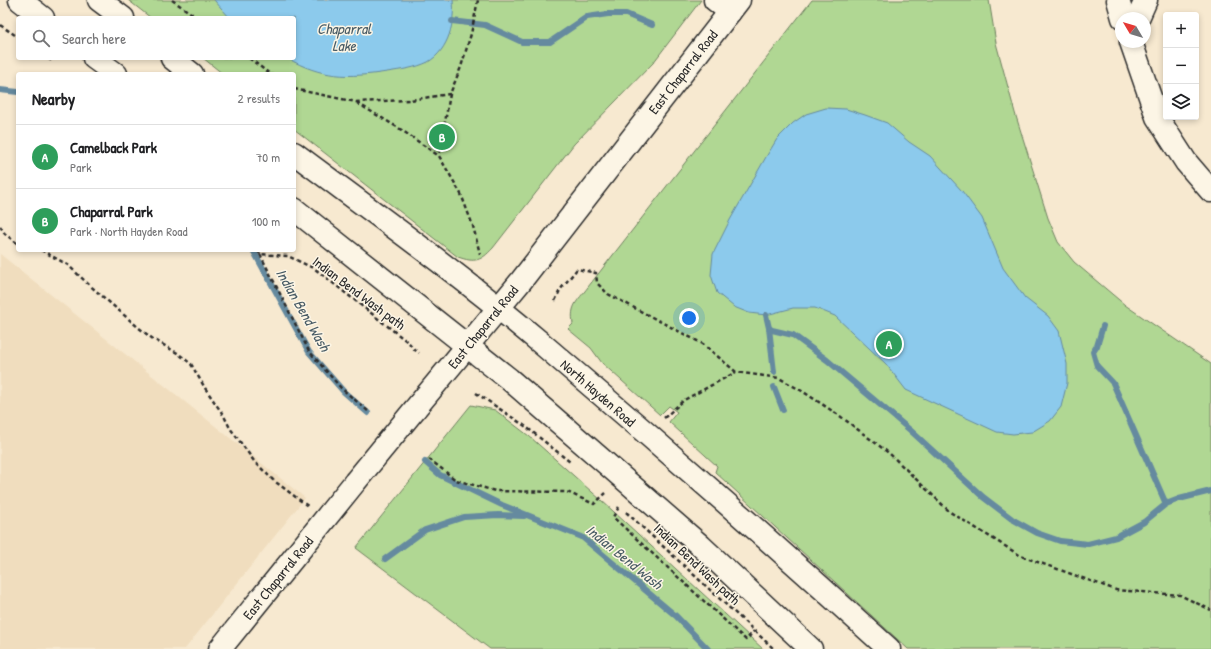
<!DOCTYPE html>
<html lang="en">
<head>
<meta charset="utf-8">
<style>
	body { margin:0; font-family:"Patrick Hand",sans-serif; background:#f6f6f6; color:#202124 }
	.controls { position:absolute; right:12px; top:12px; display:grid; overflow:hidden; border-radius:4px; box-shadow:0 2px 6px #0003 }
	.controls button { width:36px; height:36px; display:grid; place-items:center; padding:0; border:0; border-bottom:1px solid #e0e0e0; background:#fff; color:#202124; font:20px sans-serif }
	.compass { position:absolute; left:1115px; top:12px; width:36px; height:36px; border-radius:50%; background:#fff; box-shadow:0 2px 6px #0003; rotate:308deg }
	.you { position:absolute; left:689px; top:318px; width:14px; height:14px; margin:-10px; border:3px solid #fff; border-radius:50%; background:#1a73e8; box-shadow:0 0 0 6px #1a73e833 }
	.badge { display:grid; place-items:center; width:26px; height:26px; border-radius:50%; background:#0b8043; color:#fff; font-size:13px; font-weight:700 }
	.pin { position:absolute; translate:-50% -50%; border:2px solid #fff; box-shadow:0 1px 4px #0006 }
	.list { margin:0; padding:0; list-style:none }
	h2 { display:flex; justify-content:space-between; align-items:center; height:52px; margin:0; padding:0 16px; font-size:17px }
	h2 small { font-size:13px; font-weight:400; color:#757577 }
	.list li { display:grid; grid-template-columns:26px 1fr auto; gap:12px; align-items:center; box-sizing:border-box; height:64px; padding:0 16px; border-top:1px solid #e0e0e0 }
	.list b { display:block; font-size:15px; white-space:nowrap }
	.list p { margin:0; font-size:13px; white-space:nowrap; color:#757577 }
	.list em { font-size:13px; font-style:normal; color:#757577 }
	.icon { flex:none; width:22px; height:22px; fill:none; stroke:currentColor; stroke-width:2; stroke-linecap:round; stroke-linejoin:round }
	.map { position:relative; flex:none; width:1211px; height:649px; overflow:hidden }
	.search { position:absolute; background:#fff; box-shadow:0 2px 6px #0003; left:16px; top:16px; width:280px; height:44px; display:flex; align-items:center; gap:10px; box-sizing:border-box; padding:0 14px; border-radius:4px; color:#757577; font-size:15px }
	.panel { position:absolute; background:#fff; box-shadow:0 2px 6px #0003; left:16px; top:72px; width:280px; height:180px; border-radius:4px }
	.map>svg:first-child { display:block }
	.built { fill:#f0ddbe }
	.green { fill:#b0d793; stroke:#6e815f }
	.water { fill:#8ccaec; stroke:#658a9f }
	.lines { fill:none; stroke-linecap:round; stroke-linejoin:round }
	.stream { stroke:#658a9f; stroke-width:6 }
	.minor-casing { stroke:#2b2b2b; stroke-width:25 }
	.major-casing { stroke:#2b2b2b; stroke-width:25 }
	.path { stroke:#2b2b2b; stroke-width:2.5; stroke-dasharray:4 3; stroke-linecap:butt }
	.minor { stroke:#fcf5e5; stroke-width:22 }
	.major { stroke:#fcf5e5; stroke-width:22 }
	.major-bridge-casing { stroke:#2b2b2b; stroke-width:25; stroke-linecap:butt }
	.major-bridge { stroke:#fcf5e5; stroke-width:22 }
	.labels { text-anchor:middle; stroke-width:3; stroke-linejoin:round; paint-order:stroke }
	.street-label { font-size:14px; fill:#2b2b2b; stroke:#fcf5e5 }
	.water-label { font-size:15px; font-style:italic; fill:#485b65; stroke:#fcf5e5 }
</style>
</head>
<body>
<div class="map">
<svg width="1211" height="649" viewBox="0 0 1211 649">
	<rect width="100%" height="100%" fill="#f7e9d0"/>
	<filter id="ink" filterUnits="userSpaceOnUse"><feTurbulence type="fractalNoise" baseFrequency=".025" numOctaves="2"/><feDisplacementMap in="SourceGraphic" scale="8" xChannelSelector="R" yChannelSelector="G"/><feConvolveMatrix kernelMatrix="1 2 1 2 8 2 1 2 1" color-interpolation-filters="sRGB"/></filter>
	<g filter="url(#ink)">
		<!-- built -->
		<path class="built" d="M0,254L305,498L185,649H0Z"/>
		<!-- green -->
		<g class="green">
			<path d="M128,0H701L653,63L574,144L493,248C481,261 475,263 458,257L294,129V74H223L203,58H294V18H151Z"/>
			<path d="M812,0H989L996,43L1015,113L1048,218L1058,242L1074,262L1125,305L1211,364V649H908L715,472L717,466L669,422L677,412L669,406L660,415L602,363L591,348L568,329L573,324C570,305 577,302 588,287Z"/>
			<path d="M471,405L495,410L529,436L601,500L763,649H490L356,548Z"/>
		</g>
		<!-- water -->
		<g class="water">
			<path d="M214,0H453C455,22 449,50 428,62C416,68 400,70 387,72C348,78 322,78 287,58H294V18H230Z"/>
			<path d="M826,108L846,109L865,115L887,123L909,142L930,156L962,191L982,218L1003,268L1025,298L1048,316L1059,331L1067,364V383L1061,407L1050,421L1032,432L1013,434L997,432L906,390L886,364L835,316L815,308H793L766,315L749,313L734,307L717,293L711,275L713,254L730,220L766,157L777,139L793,123L806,114Z"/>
		</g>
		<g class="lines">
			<!-- stream -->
			<g class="stream">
				<path d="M452,21L485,25L522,42H550L587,17L608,14H626L652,25"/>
				<path d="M0,90L18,92"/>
				<path d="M253,250L309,352L344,392L368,413"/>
				<path d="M766,315L769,328L772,330L793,335L827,360L910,430L983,497L1012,519L1037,533L1060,541L1088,544L1116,537L1144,522L1166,504L1179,499L1211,491"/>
				<path d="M1103,326L1097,346L1093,352L1097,366L1113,383L1166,504"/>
				<path d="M769,328L774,372"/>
				<path d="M774,387L783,410"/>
				<path d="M425,462L440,475L502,505L582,537L676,616L708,649"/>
				<path d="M385,559L425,530L464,517L498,515L524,516"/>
			</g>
			<!-- minor casing -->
			<g class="minor-casing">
				<g id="minor">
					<path d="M715,0L730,12"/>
					<path d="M1118,0L1123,18"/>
					<path d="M1138,18L1146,0"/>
					<path d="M1131,42L1157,117L1186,162L1211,191"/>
				</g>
			</g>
			<!-- major casing -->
			<g class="major-casing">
				<g id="major">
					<path d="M20,0L43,18"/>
					<path d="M99,0L123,18"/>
					<path d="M94,58L116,74"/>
					<path d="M172,58L192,74"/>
					<path d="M294,153C377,215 462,276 541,343C659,443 775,545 889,649"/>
					<path d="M294,209L509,379L701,546L811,649"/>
					<path d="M415,409L521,281L739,0"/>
					<path d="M220,649L355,482"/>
				</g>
			</g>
			<!-- path -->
			<g class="path">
				<path d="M172,0L198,18"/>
				<path d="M0,25L18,37"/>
				<path d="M48,58L53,62"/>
				<path d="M249,58L270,74"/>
				<path d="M294,89L356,102L410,100L450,94L461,67L471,34L478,0"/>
				<path d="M450,94L439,156L461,194L473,226L480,254"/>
				<path d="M357,103L397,127L439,156"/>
				<path d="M0,226L5,234L18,244"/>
				<path d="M41,250L68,265L87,283L139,328L153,339L179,354L191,364L205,388L224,416L230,428L254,461L273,480L309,507"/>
				<path d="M258,250L260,254L288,256L315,269L409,343L415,350L419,353"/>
				<path d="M260,254L309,351L341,388L368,411"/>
				<path d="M555,301L560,290L577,269L596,273L597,283L608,294L703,344L736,372L779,378L802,391L840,416L890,454L950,512L1021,556L1116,590L1180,595L1211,610"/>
				<path d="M476,393L525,426L570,462"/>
				<path d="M664,418L684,400L736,372"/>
				<path d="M429,459L456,480L495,491L567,492L594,504L606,493"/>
				<path d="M619,507L613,517L746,640L754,631"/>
				<path d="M626,512L774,649"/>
			</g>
			<!-- minor -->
			<use href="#minor" class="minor"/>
			<!-- major -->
			<use href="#major" class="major"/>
			<!-- major-bridge casing -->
			<g class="major-bridge-casing">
				<path id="major-bridge" d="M355,482L415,409"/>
			</g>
			<!-- major-bridge -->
			<use href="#major-bridge" class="major-bridge"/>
		</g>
	</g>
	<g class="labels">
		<!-- street labels -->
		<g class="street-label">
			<text transform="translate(683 72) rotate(-52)" y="5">East Chaparral Road</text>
			<text transform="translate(359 293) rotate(37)" y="5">Indian Bend Wash path</text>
			<text transform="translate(483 327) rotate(-51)" y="5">East Chaparral Road</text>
			<text transform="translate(598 393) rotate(41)" y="5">North Hayden Road</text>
			<text transform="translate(697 564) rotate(43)" y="5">Indian Bend Wash path</text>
			<text transform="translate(278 578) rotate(-51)" y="5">East Chaparral Road</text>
		</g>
		<!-- water labels -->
		<g class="water-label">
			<text x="344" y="34">Chaparral<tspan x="344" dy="17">Lake</tspan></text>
			<text transform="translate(303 310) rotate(60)" y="5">Indian Bend Wash</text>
			<text transform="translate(624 557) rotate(39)" y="5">Indian Bend Wash</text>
		</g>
	</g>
</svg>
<div class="controls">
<button>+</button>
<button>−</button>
<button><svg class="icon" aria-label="layers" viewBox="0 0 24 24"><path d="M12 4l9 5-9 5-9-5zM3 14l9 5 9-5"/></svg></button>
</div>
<svg class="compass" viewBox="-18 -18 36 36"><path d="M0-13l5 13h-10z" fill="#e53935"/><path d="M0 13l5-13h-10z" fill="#757577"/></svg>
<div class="you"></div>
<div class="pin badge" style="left:889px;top:344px;background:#2e9e5b">A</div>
<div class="pin badge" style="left:442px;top:137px;background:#2e9e5b">B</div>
<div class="search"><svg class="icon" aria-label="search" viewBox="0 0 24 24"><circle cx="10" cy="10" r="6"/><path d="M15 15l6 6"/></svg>Search here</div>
<section class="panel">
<h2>Nearby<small>2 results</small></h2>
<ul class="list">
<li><span class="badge" style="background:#2e9e5b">A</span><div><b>Camelback Park</b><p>Park</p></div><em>70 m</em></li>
<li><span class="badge" style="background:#2e9e5b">B</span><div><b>Chaparral Park</b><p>Park · North Hayden Road</p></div><em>100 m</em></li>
</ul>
</section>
</div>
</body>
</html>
